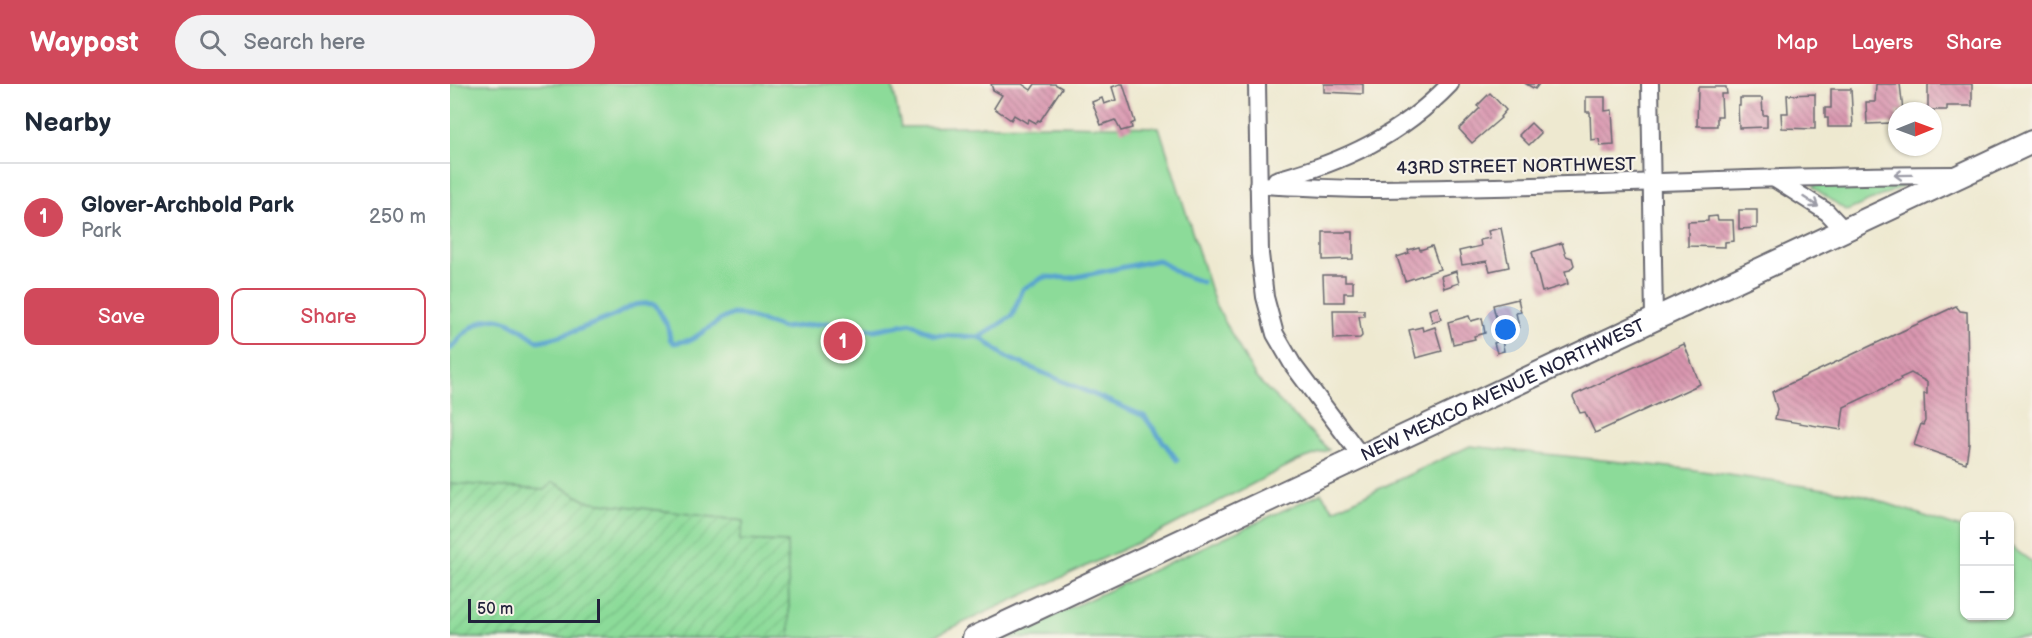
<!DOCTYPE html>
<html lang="en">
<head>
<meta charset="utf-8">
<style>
	body { margin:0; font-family:"Balsamiq Sans",sans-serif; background:#f2f2f3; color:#1f2937 }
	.controls { position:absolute; right:18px; bottom:18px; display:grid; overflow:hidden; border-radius:12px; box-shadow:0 2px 4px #0004 }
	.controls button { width:54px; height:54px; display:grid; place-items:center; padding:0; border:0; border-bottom:2px solid #e0e1e3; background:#fff; color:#1f2937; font:30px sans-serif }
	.compass { position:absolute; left:1438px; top:18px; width:54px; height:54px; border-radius:50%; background:#fff; box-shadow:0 2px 4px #0004; rotate:89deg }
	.scale { position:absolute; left:18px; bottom:15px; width:132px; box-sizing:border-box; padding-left:6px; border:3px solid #22223b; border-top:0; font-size:16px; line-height:21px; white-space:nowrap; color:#22223b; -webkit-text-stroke:4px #f7f3e8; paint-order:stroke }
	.you { position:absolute; left:1056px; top:246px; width:21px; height:21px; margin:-15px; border:4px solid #fff; border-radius:50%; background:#1a73e8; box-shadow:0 0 0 9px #1a73e833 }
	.badge { display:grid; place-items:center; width:39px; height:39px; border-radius:50%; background:#d1495b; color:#fff; font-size:20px; font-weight:700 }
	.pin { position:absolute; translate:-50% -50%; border:3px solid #fff; box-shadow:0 2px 6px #0006 }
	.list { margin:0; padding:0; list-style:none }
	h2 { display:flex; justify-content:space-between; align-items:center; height:78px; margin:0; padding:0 24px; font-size:26px }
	h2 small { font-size:20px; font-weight:400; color:#747a83 }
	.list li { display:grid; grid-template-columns:39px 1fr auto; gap:18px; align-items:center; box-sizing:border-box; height:108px; padding:0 24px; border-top:2px solid #e0e1e3 }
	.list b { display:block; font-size:22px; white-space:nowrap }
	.list p { margin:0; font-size:20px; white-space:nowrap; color:#747a83 }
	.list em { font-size:20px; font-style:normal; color:#747a83 }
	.actions { display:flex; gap:12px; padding:18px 24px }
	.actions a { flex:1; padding:14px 0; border:2px solid #d1495b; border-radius:12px; text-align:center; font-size:21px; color:#d1495b }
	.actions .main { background:#d1495b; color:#fff }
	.icon { flex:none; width:33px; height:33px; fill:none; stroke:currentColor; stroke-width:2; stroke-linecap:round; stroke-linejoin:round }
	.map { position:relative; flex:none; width:1582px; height:554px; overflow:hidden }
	header { display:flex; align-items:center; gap:36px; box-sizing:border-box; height:84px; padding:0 30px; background:#d1495b; color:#fff }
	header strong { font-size:28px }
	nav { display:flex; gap:33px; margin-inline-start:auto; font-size:21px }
	.search { width:420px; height:54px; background:#f2f2f3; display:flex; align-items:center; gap:15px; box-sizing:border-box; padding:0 21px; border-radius:33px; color:#747a83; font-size:22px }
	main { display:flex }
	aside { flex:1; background:#fff }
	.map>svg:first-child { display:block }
	.park { fill:#8cdb99; stroke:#577e6a; stroke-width:1.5 }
	.garden { fill:url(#garden-furrows); stroke:#577e6a; stroke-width:1.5 }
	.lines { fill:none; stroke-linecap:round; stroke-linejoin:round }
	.stream { stroke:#57a3cf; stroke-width:5 }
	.building { fill:url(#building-back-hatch) }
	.street-casing { stroke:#69686f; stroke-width:20 }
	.secondary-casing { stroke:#69686f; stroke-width:26 }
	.street { stroke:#fff; stroke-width:16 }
	.secondary { stroke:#fff; stroke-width:22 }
	.oneway { stroke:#9c9ca7 }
	.labels { text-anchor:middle; stroke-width:4.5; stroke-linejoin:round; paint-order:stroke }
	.street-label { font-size:18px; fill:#22223b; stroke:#f7f3e8 }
</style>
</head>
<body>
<header>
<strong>Waypost</strong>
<div class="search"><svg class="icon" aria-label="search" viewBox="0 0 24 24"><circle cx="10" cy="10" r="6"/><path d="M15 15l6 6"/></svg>Search here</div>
<nav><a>Map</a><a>Layers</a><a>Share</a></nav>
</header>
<main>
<aside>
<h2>Nearby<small></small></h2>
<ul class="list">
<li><span class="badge">1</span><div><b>Glover-Archbold Park</b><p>Park</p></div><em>250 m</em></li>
</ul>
<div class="actions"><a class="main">Save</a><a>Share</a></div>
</aside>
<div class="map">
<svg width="1582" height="554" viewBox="0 0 1582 554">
	<defs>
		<pattern id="garden-furrows" width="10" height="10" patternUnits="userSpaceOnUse" patternTransform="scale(1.5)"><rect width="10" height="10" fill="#8cdb99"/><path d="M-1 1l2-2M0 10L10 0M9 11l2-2" fill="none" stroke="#78bc85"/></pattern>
		<pattern id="building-back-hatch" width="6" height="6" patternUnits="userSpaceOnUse" patternTransform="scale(1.5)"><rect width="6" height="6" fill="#da97b0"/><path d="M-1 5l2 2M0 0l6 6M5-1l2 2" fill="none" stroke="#b07b90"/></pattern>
	</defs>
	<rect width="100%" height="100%" fill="#f7f3e8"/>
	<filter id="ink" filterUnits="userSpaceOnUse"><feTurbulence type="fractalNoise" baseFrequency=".0167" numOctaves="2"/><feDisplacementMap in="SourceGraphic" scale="12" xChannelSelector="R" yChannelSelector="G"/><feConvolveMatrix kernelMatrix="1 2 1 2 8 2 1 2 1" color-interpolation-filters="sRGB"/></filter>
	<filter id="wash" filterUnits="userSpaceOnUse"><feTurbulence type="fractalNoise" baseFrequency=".008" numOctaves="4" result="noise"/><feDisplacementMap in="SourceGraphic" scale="24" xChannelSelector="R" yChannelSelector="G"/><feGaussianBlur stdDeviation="1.35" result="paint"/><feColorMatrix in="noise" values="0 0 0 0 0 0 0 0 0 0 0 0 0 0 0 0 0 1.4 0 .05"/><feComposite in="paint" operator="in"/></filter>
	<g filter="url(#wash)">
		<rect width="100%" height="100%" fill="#eee9d0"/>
		<!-- park -->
		<g class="park">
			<path d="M0,0H442L451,43L606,41L709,43L765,220L806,294L879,366L847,377L702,452L480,554H0Z"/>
			<path d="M1453,98L1452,103L1397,127L1364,104L1365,99Z"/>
			<path d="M1020,362L1238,385L1409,410L1514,445V532H1560V462L1582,478V554H555L871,409L884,426Z"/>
		</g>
		<!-- garden -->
		<path class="garden" d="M103,398L136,417L294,437L289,456L337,458L340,554H0V399L94,406Z"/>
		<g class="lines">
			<!-- stream -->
			<g class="stream">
				<path d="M530,253L562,232L573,205L594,193L621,194L708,176L730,190L752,198"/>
				<path d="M0,265C5,261 8,256 13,251C44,222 59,237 88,257C113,253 137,242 161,233C181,224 180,218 205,220L218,243L220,255L224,259L241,256L272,235L283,230L293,231L333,244L377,239L424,246L461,239L484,251L530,253L556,273L694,332L727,376"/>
			</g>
		</g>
		<g id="blocks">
			<!-- building -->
			<g class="building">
				<path d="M541,0H572L581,6L585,0H605L612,4L590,37L588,36L586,39L579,35L577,39L564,31L561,36L544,24L552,11L543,6Z"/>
				<path d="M670,0H673L685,38L681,40L682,44L671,47L665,36L651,41L642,18L652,14L654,20L666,16L662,3Z"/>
				<path d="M874,0H913V10L874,8Z"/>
				<path d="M1076,0H1089L1085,5Z"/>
				<path d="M1426,0H1450L1453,27H1447V41H1442L1441,39L1417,40L1416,18H1425Z"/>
				<path d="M1478,0H1522V22H1497V26H1478Z"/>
				<path d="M1248,3H1276L1277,10H1271L1272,32H1267V42H1247Z"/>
				<path d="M1381,5H1401L1403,43H1378V34H1375V24H1381Z"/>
				<path d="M1040,9L1056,26L1050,33L1051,34L1022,59L1009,45L1030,24L1027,22Z"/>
				<path d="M1365,10V45L1332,44L1331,29H1338L1337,11Z"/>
				<path d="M1136,13H1155V27L1162,26L1164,61L1150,62L1149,55L1141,56L1140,28H1136Z"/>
				<path d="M1290,14H1312L1313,31H1317V43L1289,44L1288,21H1290Z"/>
				<path d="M1081,39L1091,49L1079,61L1069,51Z"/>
				<path d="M1289,126H1307V144L1289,145Z"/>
				<path d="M1267,132L1268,136H1283L1284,157L1275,158V163L1238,162V138L1258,137V133Z"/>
				<path d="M1051,144L1059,183L1040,187L1037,177L1012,181L1009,167L1031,162L1030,156L1040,154L1038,147Z"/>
				<path d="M873,148H903V175L873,176Z"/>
				<path d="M1112,159L1116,172L1122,174L1124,181L1120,186L1115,187L1118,200L1092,208L1082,168Z"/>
				<path d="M982,162L990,185L955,197L947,173L959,169L958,166L969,163L970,166Z"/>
				<path d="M1006,187L1009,199L994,204L991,192Z"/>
				<path d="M873,191H895V197H903V209H894V218H874Z"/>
				<path d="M1068,215L1071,228L1066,229L1069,243L1049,247L1043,221Z"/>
				<path d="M1506,222L1510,227L1517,228L1519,359L1516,379L1464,361L1471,340L1473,341L1475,337L1474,310H1477V298L1461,289L1450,294L1451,296L1394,323L1391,346L1325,335L1327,325L1322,308Z"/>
				<path d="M988,223L991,235L982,238L979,226Z"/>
				<path d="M883,226H914V232H909L912,252L910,254L884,255Z"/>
				<path d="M1019,232L1021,237L1032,234L1035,249L1024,252L1025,255L1003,260L998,238Z"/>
				<path d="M972,243L973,247L985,243L992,267L966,274L959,246Z"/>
				<path d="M1052,256L1054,267L1047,269L1044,259Z"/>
				<path d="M1234,260L1250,300L1145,349L1135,328L1130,329L1123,313L1124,311Z"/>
			</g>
		</g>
	</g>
	<g filter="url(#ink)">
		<use href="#blocks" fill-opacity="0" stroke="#69686f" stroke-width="1.5"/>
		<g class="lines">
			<!-- street casing -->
			<g class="street-casing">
				<g id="street">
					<path d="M807,0L810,170L815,213L825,250L843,281L911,372"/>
					<path d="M1200,0L1204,234"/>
					<path d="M1325,95L1377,128L1394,146"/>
					<path d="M826,96C894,78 951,51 1000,0"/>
					<path d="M808,101C843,102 878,105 912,105C1110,105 1308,91 1506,91"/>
				</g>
			</g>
			<!-- secondary casing -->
			<g class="secondary-casing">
				<g id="secondary">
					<path id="s1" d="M524,554L1582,58"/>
				</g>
			</g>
			<!-- street -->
			<use href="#street" class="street"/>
			<!-- secondary -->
			<use href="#secondary" class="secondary"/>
		</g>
		<!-- one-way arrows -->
		<defs><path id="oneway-shaft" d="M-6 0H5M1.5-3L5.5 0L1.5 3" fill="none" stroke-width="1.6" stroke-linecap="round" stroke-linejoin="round" transform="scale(1.5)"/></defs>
		<g class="oneway">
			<use href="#oneway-shaft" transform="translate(1453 91) rotate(179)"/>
			<use href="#oneway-shaft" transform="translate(1361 118) rotate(33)"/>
		</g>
	</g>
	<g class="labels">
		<!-- street labels -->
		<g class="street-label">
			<text transform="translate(1066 82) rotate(-1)" y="6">43RD STREET NORTHWEST</text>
			<text dy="6" stroke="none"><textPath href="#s1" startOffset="584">NEW MEXICO AVENUE NORTHWEST</textPath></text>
		</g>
	</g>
</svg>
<div class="controls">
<button>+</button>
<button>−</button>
</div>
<svg class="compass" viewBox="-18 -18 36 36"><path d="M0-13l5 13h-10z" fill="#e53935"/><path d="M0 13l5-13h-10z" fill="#747a83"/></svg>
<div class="scale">50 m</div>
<div class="you"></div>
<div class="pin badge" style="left:393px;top:257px">1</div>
</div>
</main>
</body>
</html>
